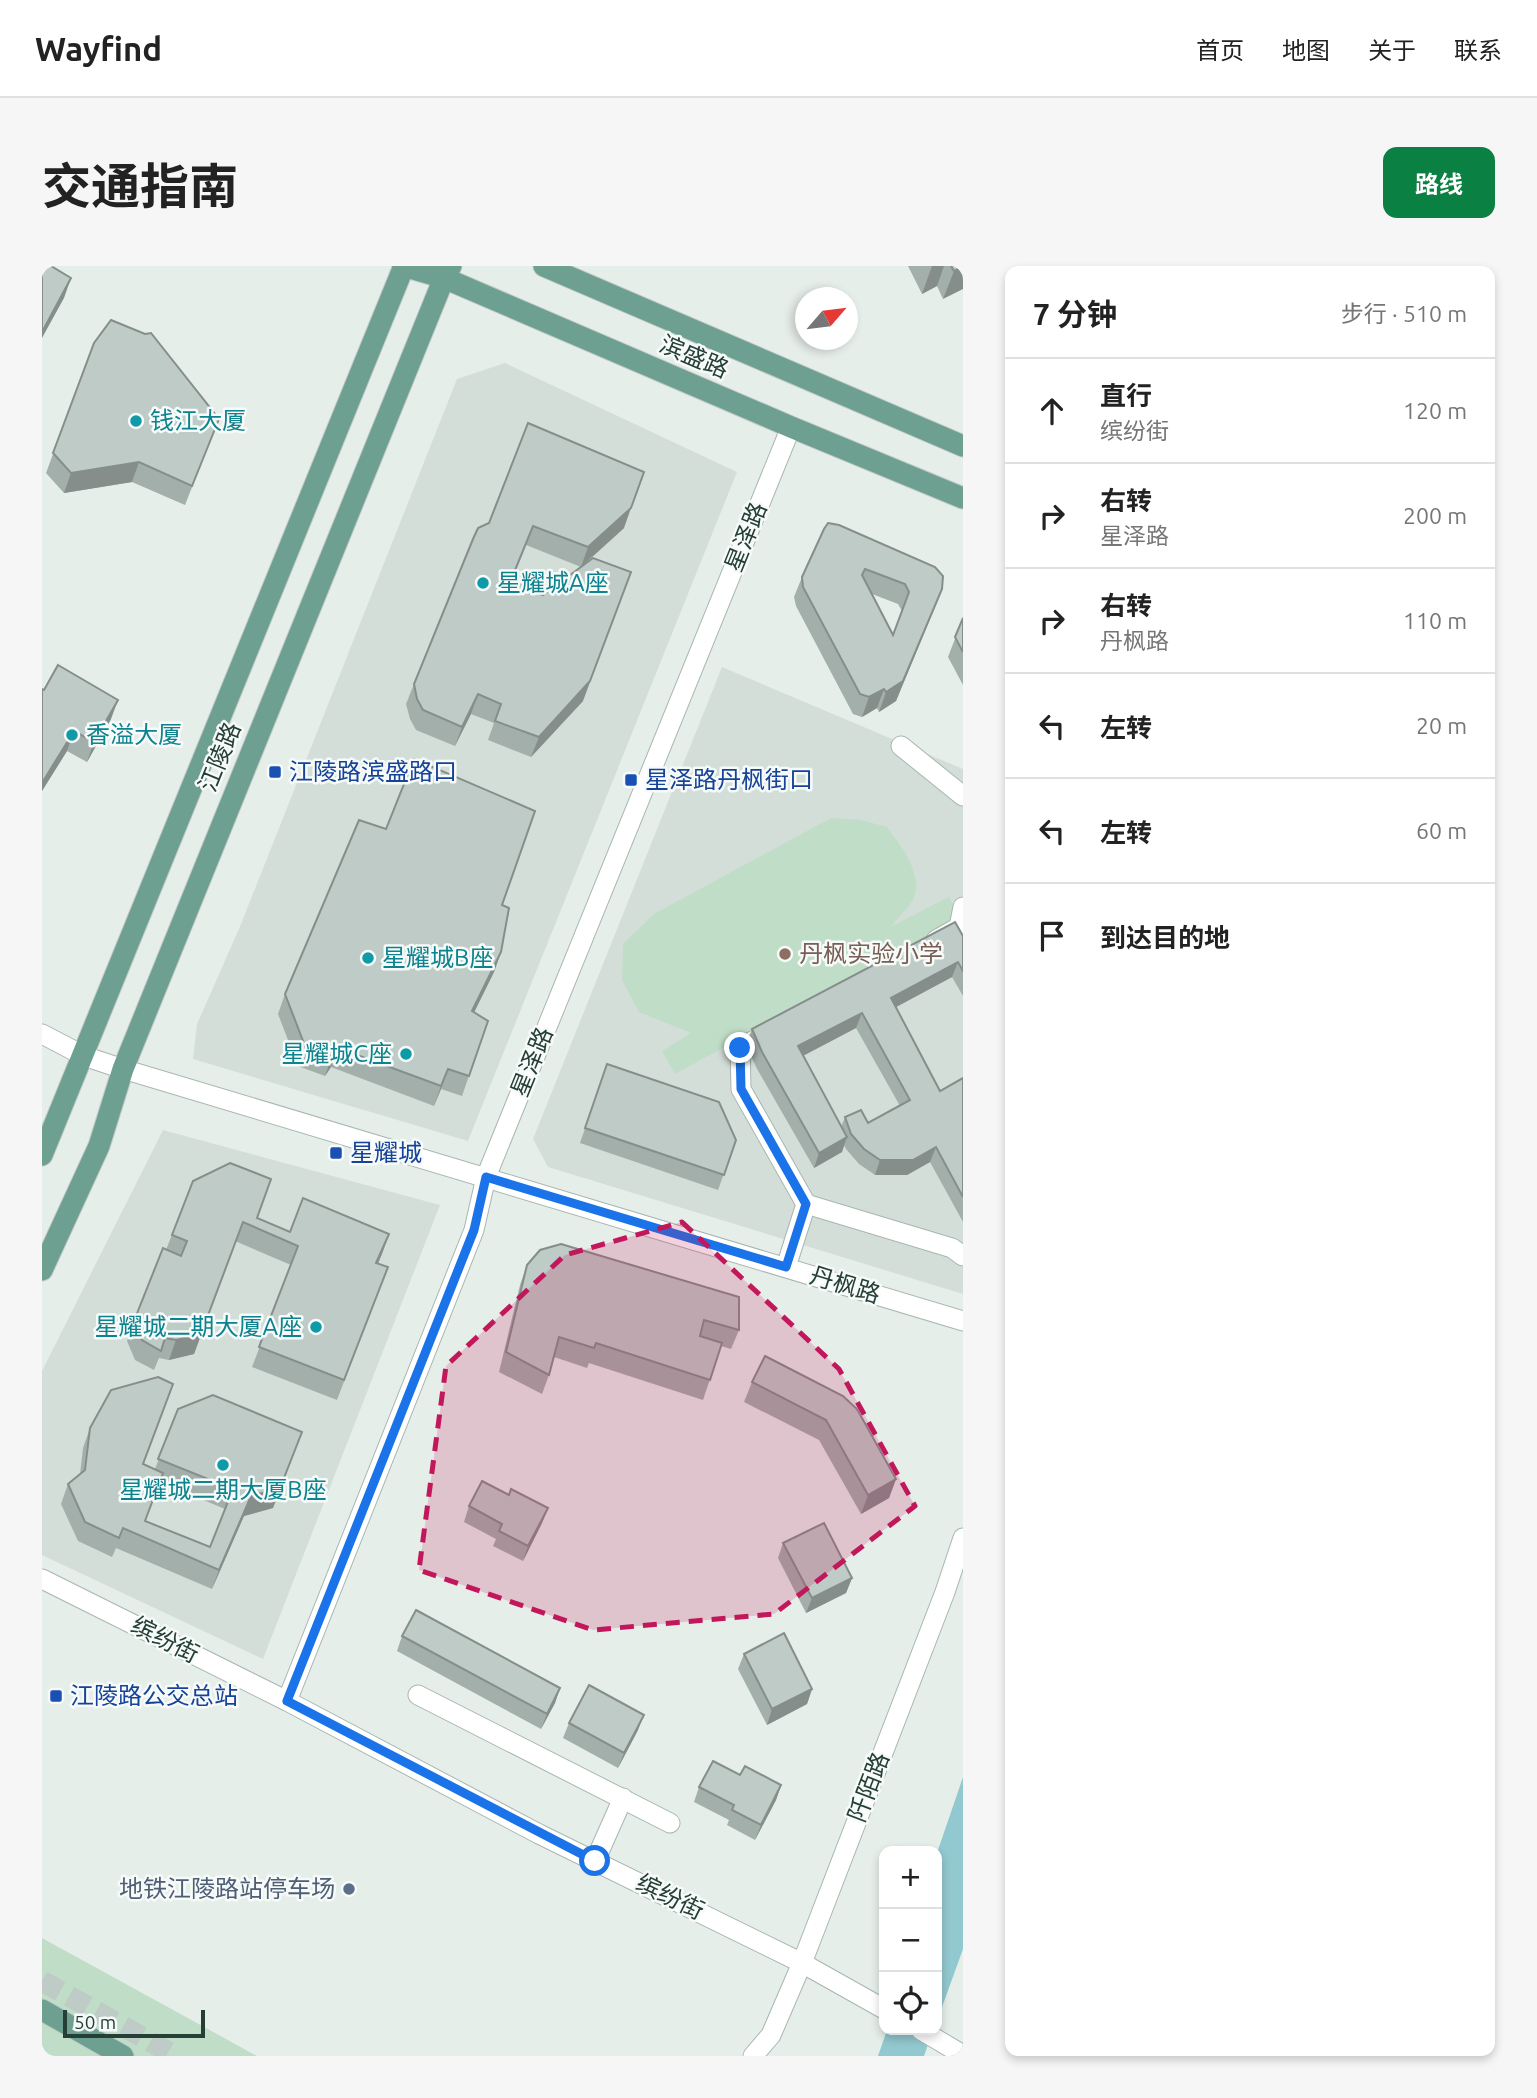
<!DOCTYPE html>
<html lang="zh">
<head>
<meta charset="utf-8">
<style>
	body { margin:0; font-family:Ubuntu,"Noto Sans SC",sans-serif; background:#f6f6f6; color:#222 }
	.controls { position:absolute; right:21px; bottom:21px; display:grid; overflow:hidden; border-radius:14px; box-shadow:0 4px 10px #0003 }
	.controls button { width:63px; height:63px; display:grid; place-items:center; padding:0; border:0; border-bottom:2px solid #e0e0e0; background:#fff; color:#222; font:35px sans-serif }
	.compass { position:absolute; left:753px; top:21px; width:63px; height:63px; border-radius:50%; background:#fff; box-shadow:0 4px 10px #0003; rotate:62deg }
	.scale { position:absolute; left:21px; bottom:18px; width:142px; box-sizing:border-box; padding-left:7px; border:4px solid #253f37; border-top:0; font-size:19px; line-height:24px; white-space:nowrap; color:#253f37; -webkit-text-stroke:5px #f6faf8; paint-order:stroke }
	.stop { position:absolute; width:21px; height:21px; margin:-16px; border:5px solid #1a73e8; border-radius:50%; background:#fff }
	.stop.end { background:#1a73e8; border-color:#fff; box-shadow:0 2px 7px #0008 }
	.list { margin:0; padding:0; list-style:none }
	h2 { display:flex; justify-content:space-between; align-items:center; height:91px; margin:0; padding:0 28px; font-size:30px }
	h2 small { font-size:23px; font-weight:400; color:#767676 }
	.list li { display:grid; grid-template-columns:46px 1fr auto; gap:21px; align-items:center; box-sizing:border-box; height:105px; padding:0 28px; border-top:2px solid #e0e0e0 }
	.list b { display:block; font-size:26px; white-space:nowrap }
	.list p { margin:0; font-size:23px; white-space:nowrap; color:#767676 }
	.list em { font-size:23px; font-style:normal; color:#767676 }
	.icon { flex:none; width:38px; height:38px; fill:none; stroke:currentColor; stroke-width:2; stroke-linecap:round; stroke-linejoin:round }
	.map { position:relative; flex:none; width:921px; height:1790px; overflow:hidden; border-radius:14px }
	header { display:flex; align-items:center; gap:42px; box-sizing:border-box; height:98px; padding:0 35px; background:#fff; border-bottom:2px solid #e0e0e0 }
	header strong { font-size:33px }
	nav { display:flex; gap:38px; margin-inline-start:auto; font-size:24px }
	.intro { display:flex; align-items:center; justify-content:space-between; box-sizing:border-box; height:168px; padding:0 42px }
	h1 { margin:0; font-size:49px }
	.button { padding:18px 32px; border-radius:14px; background:#0b8043; color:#fff; font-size:24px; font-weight:700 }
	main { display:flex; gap:42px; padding:0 42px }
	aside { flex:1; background:#fff; border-radius:14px; box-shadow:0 4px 10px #0003 }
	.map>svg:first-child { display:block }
	.built { fill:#d4ded9 }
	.green { fill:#c0ddc7 }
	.water { fill:#92c8cf }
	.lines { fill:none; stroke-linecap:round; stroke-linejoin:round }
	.highway-tunnel { stroke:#bfcbc6; stroke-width:21; stroke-dasharray:21 10; stroke-linecap:butt }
	.minor-casing { stroke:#a8b6b1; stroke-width:21 }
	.major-casing { stroke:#c2c9c7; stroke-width:23 }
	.minor { stroke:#fff; stroke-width:19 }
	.major { stroke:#6da091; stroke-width:21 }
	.wall { fill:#a3afaa; fill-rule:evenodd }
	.shaded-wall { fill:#858e8b }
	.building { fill:#becbc6; stroke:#858e8b; stroke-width:2; fill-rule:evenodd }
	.route { stroke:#1a73e8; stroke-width:9 }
	.marked { fill:#c2185b; fill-opacity:0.2; stroke:#c2185b; stroke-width:5; stroke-dasharray:14 9; stroke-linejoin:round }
	.culture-dot { fill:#0f9aa8; stroke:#f6faf8; stroke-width:2.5 }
	.transit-dot { fill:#1a4fb4; stroke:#f6faf8; stroke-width:2.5 }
	.education-dot { fill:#8d6e63; stroke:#f6faf8; stroke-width:2.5 }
	.service-dot { fill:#5c6f8a; stroke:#f6faf8; stroke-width:2.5 }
	.labels { text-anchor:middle; stroke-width:5; stroke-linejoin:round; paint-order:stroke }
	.street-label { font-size:24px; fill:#253f37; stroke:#f6faf8 }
	.culture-label { font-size:24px; fill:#0d838f; stroke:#f6faf8; text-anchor:start }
	.transit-label { font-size:24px; fill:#164399; stroke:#f6faf8; text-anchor:start }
	.education-label { font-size:24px; fill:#785e54; stroke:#f6faf8; text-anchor:start }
	.service-label { font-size:24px; fill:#4e5e75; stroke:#f6faf8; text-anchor:end }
</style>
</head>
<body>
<header>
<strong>Wayfind</strong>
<nav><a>首页</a><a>地图</a><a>关于</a><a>联系</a></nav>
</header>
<div class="intro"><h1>交通指南</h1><a class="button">路线</a></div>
<main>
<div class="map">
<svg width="921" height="1790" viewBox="0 0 921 1790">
	<rect width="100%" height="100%" fill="#e6eeea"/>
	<!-- built -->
	<g class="built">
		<path d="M463,97L695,206L426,875L151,793L155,758L197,663L415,113Z"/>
		<path d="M680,401L921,503V1028L506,901L491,873Z"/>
		<path d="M121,864L398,939L221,1393L0,1289V1105Z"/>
	</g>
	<!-- green -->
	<g class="green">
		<path d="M789,552L819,554L845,561C858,579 879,604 873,628C871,639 856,651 850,660L907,631L918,652L633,808L620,785L649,767L597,746L580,714L581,678L612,648Z"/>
		<path d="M0,1672L215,1790H0Z"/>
	</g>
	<!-- water -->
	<g class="water">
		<path d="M921,1511V1683L895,1755V1587Z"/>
		<path d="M845,1764H891L882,1790H836Z"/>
	</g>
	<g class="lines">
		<!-- highway-tunnel -->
		<path class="highway-tunnel" d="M0,1715L134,1790"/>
		<!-- minor casing -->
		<g class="minor-casing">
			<g id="minor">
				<path d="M859,480L921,530"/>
				<path d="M894,674L917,661L921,641"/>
				<path d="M727,766L698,782L699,823L764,938"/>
				<path d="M0,768L42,790L81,803L921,1055"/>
				<path d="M744,1001L764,938L910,982L921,990"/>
				<path d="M0,1313L245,1435L497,1568L760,1697L842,1743"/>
				<path d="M376,1429L628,1557"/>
				<path d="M245,1435L432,964L444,911L749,161"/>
				<path d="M553,1595L581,1532"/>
				<path d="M879,1764L921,1789"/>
				<path d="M711,1790L729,1769L760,1697L903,1326L921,1272"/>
			</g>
		</g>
		<!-- major casing -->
		<g class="major-casing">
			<g id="major">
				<path d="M361,0L402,12L749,161L921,232"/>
				<path d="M502,0L921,180"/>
				<path d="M0,889L362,0"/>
				<path d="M0,1004L57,880L81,803L402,12L409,0"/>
				<path d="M0,1744L81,1790"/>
			</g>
		</g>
		<!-- minor -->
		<use href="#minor" class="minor"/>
		<!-- major -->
		<use href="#major" class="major"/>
	</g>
	<!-- wall -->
	<g class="wall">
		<path d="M866,0H921L901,33L895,20L880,28Z"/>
		<path d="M52,77L177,153L143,239L90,216L22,227L4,207Z"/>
		<path d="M447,257L582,262L539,301L541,435L489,491L446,474L452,457L429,448L413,480L374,464L368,453L364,438L372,418ZM484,279L539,301L501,329L470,314Z"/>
		<path d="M797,259L892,343L854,435L837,446L835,442L820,451L811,448L754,340L752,331L760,311ZM830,328L856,338L860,345L851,369Z"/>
		<path d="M921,352V419L906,391Z"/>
		<path d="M0,423L69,453L45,496L25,485L0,525Z"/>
		<path d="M460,639L459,686L452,706L432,746L446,755L420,830L399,823L392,840L289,801L283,810L256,800L236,748L243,728Z"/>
		<path d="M921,670V730L910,711L854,741L898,825L921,812V956L888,896L865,909H833L817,898L804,883L802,879L800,886L772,902L714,801L704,778L710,763ZM814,762L858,840L826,857L803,851L799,861L761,790Z"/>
		<path d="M565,798L694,874L676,924L538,877Z"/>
		<path d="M151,915L215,952L248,966L347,968L336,998L346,1001L295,1134L210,1101L249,999L193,975L152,1088L127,1094L117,1092L112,1104L93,1094L85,1075L92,1055L124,984Z"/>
		<path d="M485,999L697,1064L689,1083L679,1080L661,1134L547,1097L545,1102L512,1091L507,1109L500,1128L457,1106L478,1019Z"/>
		<path d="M710,1116L801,1130L854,1213L847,1232L819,1248L777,1174L702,1136Z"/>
		<path d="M136,1143L260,1166L231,1242L202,1250L170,1323L74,1282L70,1291L36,1275L19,1238L26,1218L38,1208L41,1182L48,1162L101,1198L113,1203ZM118,1216L183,1243L168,1281L103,1255Z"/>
		<path d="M467,1229L506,1242L500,1257L481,1295L451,1280L454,1273L422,1256L427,1240Z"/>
		<path d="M741,1277L810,1312L804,1327L764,1347L736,1292Z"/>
		<path d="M360,1370L518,1422L513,1437L499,1463L355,1385Z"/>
		<path d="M702,1388L770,1423L765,1438L725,1459L696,1403Z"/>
		<path d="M527,1457L596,1464L576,1502L521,1472Z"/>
		<path d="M698,1509L739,1519L734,1534L713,1574L685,1559L687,1554L652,1536L657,1521Z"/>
	</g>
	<!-- shaded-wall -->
	<g class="shaded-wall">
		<path d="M890,0H902L895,20L880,28Z"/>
		<path d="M921,0V23L901,33L912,5Z"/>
		<path d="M29,12L22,32L0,72V66Z"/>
		<path d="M97,196L90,216L22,227L29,207Z"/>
		<path d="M589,242L582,262L539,301L546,281Z"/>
		<path d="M589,306L541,435L489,491L497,471Z"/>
		<path d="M900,323L892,343L854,435L837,446L844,426Z"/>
		<path d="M842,423L835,442L820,451L827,431Z"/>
		<path d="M436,428L429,448L413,480L420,461Z"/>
		<path d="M76,434L69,453L45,496L52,476Z"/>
		<path d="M32,465L25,485L0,525V517Z"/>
		<path d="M459,686L452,706L423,765L430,745Z"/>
		<path d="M916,696L910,711L843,747L849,732Z"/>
		<path d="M820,747L814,762L751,795L756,780Z"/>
		<path d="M296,782L289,801L283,810L290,790Z"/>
		<path d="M406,803L399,823L392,840L399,820Z"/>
		<path d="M805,871L800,886L772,902L777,887Z"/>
		<path d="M894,881L888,896L865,909H833L838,894Z"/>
		<path d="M201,956L152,1088L127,1094L134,1074Z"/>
		<path d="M347,968L340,988L327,1017L334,997Z"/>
		<path d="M260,1166L231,1242L202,1250L170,1323L177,1304L209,1230Z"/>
		<path d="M854,1213L847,1232L819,1248L826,1229Z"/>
		<path d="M506,1242L500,1257L481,1295L486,1280Z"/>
		<path d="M810,1312L804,1327L764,1347L770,1332Z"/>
		<path d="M518,1422L513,1437L499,1463L505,1448Z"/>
		<path d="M770,1423L765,1438L725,1459L730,1443Z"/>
		<path d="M602,1449L596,1464L576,1502L582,1487Z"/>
		<path d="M739,1519L734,1534L713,1574L719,1559Z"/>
	</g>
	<!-- building -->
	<g class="building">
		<path d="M0,0H9L29,12L0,66Z"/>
		<path d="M909,0H921L912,5Z"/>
		<path d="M69,54L103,68L109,67L177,153L150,220L97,196L29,207L11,187L52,77Z"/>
		<path d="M486,157L602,206L589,242L546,281L491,260L469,314L501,329L551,292L589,306L548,415L497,471L453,455L459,438L436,428L420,461L381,444L375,433L372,418L431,273L436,262L447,257Z"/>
		<path d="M786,257L797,259L893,301L901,310L900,323L861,415L844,426L842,423L827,431L818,428L761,321L760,311L782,263ZM823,303L863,318L867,326L851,369L820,309Z"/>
		<path d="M921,352V386L913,371Z"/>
		<path d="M16,399L76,434L52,476L32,465L0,517V423L2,424Z"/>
		<path d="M372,493L493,545L460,639L467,642L459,686L430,745L446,755L427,810L406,803L399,820L296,782L290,790L263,780L243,728L317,554L344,563Z"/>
		<path d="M913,656L921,670V705L916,696L849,732L898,825L921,812V931L894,881L871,894H838L822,883L809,868L803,851L819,844L826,857L868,834L820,747L756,780L805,871L777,887L720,786L710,763Z"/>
		<path d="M565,798L677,836L694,874L682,909L543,862Z"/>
		<path d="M188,897L229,913L215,952L248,966L261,932L347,968L334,997L346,1001L302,1114L217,1081L256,980L201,956L159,1068L134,1074L123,1072L119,1085L100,1074L92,1055L121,982L139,990L145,975L130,969L151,915Z"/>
		<path d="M519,978L697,1031V1064L662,1054L658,1070L680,1077L668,1114L554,1077L552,1082L517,1071L507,1109L464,1086L485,999L498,984Z"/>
		<path d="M723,1090L801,1130L815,1143L854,1213L826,1229L784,1154L710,1116Z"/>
		<path d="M116,1111L131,1118L101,1198L121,1207L103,1255L168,1281L191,1223L116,1193L136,1143L171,1129L260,1166L238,1222L209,1230L177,1304L81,1262L77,1272L43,1256L26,1218L43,1204L48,1162L69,1124Z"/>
		<path d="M440,1215L467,1229L469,1223L506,1242L486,1280L457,1265L460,1258L427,1240Z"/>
		<path d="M782,1257L810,1312L770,1332L741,1277Z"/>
		<path d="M374,1344L518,1422L505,1448L360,1370Z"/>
		<path d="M742,1367L770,1423L730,1443L702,1388Z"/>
		<path d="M547,1419L602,1449L582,1487L527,1457Z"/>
		<path d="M671,1495L698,1509L703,1500L739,1519L719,1559L690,1544L692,1539L657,1521Z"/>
	</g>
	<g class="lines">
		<!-- route -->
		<path class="route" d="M553,1595L245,1435L432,964L444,911L744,1001L764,938L699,823L698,782"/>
	</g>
	<!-- marked area -->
	<path class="marked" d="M640,956L797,1103L873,1240L732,1348L551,1364L377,1304L404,1100L523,989Z"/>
	<!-- markers -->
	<g class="culture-dot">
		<circle cx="94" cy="155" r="7"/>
		<circle cx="441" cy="317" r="7"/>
		<circle cx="30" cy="469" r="7"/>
		<circle cx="326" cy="692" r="7"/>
		<circle cx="364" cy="788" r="7"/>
		<circle cx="274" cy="1061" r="7"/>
		<circle cx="181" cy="1199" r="7"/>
	</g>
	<g class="transit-dot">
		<rect x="226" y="499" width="14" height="14" rx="3.5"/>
		<rect x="582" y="507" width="14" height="14" rx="3.5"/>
		<rect x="287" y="880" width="14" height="14" rx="3.5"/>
		<rect x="7" y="1423" width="14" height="14" rx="3.5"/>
	</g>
	<circle class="education-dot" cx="743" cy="688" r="7"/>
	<circle class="service-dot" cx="307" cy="1623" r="7"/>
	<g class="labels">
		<!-- street labels -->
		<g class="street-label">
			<text transform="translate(652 91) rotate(23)" y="8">滨盛路</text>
			<text transform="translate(704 271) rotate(-68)" y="8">星泽路</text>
			<text transform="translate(178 491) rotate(-68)" y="8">江陵路</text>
			<text transform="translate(490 796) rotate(-68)" y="8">星泽路</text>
			<text transform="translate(803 1019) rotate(17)" y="8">丹枫路</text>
			<text transform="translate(123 1374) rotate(27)" y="8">缤纷街</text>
			<text transform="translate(827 1521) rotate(-69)" y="8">阡陌路</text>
			<text transform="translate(628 1631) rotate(26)" y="8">缤纷街</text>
		</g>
		<!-- culture labels -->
		<g class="culture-label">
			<text x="108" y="163">钱江大厦</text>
			<text x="455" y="325">星耀城A座</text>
			<text x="44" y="477">香溢大厦</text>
			<text x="340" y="700">星耀城B座</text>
			<text x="350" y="796" text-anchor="end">星耀城C座</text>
			<text x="260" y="1069" text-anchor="end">星耀城二期大厦A座</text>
			<text x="181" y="1232" text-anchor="middle">星耀城二期大厦B座</text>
		</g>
		<!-- transit labels -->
		<g class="transit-label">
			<text x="247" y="514">江陵路滨盛路口</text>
			<text x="603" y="522">星泽路丹枫街口</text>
			<text x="308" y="895">星耀城</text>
			<text x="28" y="1438">江陵路公交总站</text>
		</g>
		<!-- education labels -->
		<g class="education-label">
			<text x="757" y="696">丹枫实验小学</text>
		</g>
		<!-- service labels -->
		<g class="service-label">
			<text x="293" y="1631">地铁江陵路站停车场</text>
		</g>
	</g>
</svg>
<div class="controls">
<button>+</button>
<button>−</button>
<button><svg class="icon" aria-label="locate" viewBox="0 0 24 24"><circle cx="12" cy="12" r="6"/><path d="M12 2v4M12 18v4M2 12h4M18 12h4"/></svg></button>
</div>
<svg class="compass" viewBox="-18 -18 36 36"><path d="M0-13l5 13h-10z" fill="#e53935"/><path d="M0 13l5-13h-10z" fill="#767676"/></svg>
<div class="scale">50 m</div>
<div class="stop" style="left:553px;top:1595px"></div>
<div class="stop end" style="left:698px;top:782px"></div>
</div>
<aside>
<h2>7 分钟<small>步行 · 510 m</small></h2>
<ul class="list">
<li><svg class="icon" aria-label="ahead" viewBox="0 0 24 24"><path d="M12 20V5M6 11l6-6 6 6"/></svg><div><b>直行</b><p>缤纷街</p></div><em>120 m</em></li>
<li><svg class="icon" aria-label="right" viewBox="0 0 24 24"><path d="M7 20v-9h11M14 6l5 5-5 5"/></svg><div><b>右转</b><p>星泽路</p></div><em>200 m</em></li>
<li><svg class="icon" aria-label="right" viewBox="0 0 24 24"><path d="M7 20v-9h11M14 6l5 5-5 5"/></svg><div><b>右转</b><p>丹枫路</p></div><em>110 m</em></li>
<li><svg class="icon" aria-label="left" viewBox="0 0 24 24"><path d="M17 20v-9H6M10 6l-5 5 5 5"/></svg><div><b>左转</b></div><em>20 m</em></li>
<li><svg class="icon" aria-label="left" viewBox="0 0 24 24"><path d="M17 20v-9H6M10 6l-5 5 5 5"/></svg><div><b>左转</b></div><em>60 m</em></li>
<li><svg class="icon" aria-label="arrive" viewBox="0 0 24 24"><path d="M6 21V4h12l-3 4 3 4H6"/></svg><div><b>到达目的地</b></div></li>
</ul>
</aside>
</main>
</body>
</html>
